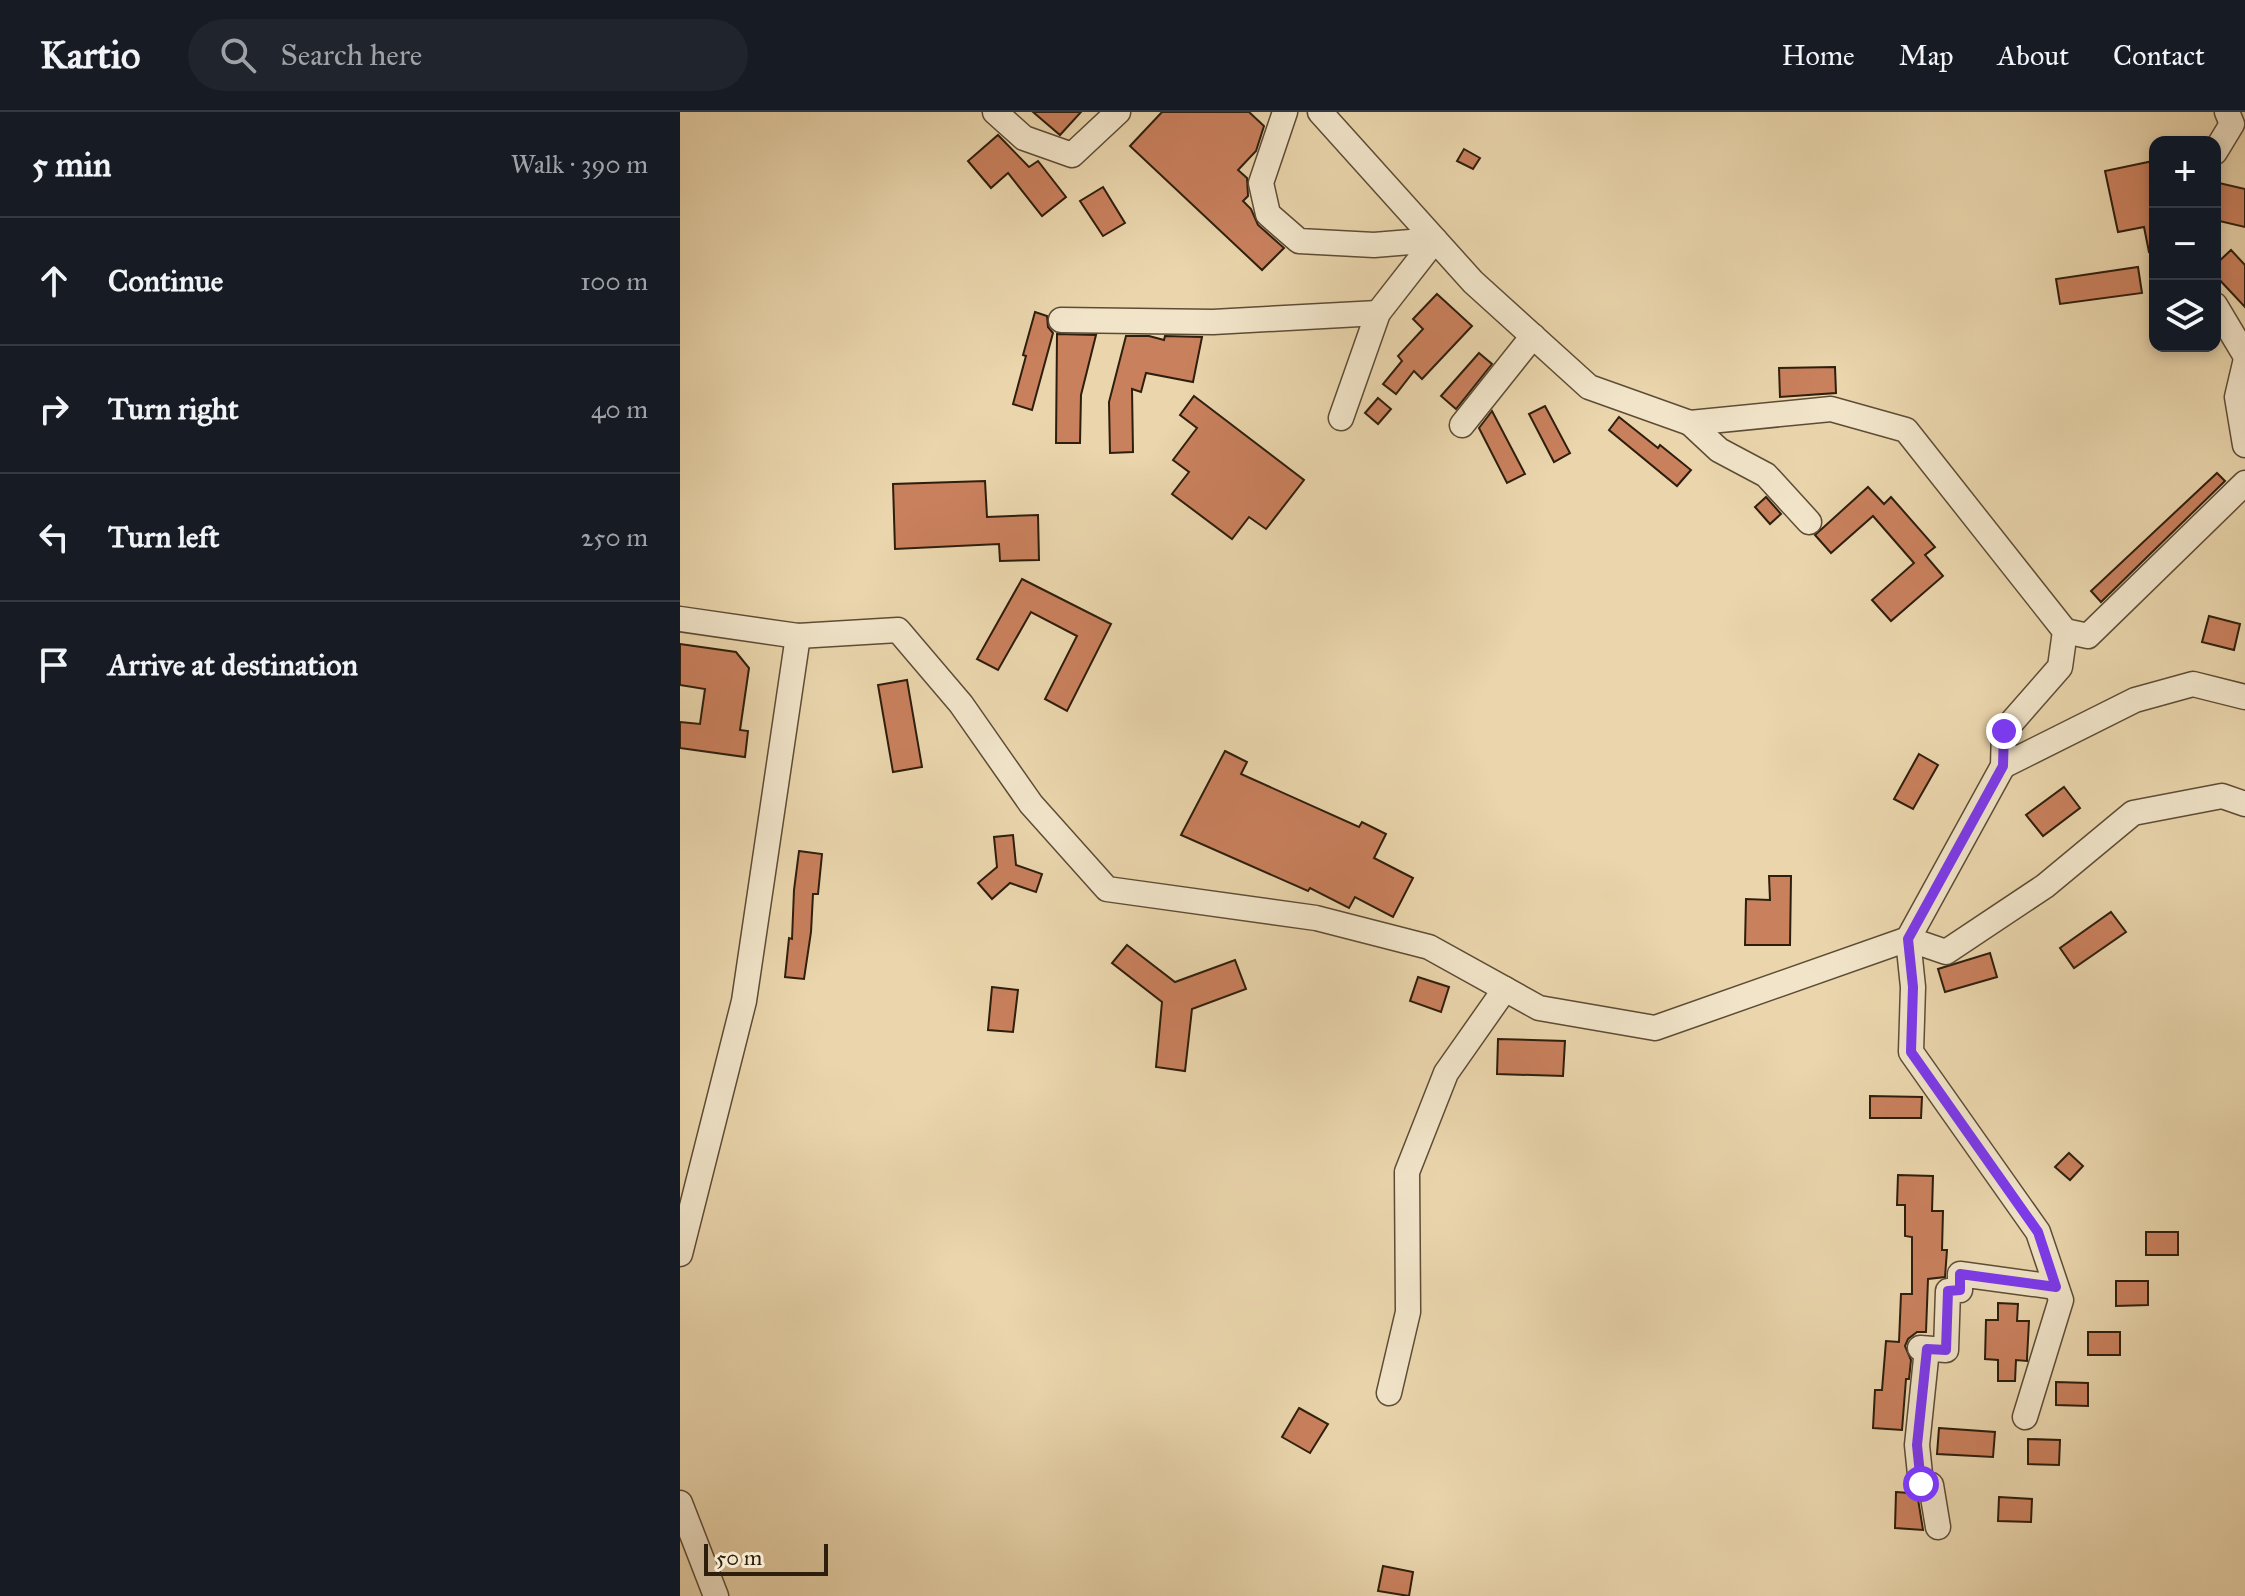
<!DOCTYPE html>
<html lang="en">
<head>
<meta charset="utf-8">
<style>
	body { margin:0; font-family:"IM FELL Great Primer",serif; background:#20242c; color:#f1f3f6 }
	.controls { position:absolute; right:24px; top:24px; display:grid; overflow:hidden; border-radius:16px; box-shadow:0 4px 12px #0003 }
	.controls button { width:72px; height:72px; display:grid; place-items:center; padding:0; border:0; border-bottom:2px solid #363941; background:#171b24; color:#f1f3f6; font:40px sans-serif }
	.scale { position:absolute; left:24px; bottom:20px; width:124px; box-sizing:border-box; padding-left:8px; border:4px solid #2e1e0d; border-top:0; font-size:22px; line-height:28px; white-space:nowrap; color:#2e1e0d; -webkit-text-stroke:6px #f1e4c9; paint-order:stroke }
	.stop { position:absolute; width:24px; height:24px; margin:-18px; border:6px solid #7c3aed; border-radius:50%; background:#fff }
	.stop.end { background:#7c3aed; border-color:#fff; box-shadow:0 2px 8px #0008 }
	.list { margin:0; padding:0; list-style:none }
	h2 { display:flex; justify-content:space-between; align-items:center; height:104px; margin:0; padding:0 32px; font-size:34px }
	h2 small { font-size:26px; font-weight:400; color:#9ea1a6 }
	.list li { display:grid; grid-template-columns:52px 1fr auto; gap:24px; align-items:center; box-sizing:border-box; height:128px; padding:0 32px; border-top:2px solid #363941 }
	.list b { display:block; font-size:30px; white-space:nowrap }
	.list em { font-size:26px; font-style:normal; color:#9ea1a6 }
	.icon { flex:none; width:44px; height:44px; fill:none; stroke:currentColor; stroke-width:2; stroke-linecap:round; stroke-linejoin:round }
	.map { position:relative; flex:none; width:1565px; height:1484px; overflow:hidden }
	header { display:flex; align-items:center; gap:48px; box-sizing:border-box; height:112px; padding:0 40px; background:#171b24; border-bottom:2px solid #363941 }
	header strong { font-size:38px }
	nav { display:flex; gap:44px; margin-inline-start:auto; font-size:28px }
	.search { width:560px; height:72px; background:#20242c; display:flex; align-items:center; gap:20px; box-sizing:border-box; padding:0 28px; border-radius:44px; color:#9ea1a6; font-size:30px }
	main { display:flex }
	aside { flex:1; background:#171b24 }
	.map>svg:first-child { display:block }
	.building { fill:#c9805d; stroke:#2e1e0d; stroke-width:2 }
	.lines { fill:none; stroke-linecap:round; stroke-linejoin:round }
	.minor-casing { stroke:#5d4c35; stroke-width:27 }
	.minor { stroke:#f1e4c9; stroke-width:24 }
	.route { stroke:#7c3aed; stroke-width:10 }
</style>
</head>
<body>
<header>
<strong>Kartio</strong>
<div class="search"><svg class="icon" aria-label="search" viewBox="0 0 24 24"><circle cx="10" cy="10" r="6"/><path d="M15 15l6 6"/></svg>Search here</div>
<nav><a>Home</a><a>Map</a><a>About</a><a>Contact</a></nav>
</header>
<main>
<aside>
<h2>5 min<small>Walk · 390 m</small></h2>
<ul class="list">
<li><svg class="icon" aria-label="ahead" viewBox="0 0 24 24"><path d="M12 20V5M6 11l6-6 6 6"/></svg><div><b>Continue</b></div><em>100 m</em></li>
<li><svg class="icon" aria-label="right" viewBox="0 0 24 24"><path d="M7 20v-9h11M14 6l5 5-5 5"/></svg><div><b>Turn right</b></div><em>40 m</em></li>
<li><svg class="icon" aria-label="left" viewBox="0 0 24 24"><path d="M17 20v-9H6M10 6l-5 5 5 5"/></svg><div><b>Turn left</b></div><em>250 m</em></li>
<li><svg class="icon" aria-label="arrive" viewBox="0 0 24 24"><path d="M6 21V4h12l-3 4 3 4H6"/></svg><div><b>Arrive at destination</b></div></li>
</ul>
</aside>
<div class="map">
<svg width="1565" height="1484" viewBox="0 0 1565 1484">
	<rect width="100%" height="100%" fill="#ead5ac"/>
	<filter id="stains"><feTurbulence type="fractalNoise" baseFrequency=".0025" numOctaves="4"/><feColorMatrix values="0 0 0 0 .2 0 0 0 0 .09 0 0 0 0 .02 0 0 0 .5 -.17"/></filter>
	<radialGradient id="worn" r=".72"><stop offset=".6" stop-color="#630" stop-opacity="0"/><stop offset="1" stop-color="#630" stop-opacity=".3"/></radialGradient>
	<!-- building -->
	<g class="building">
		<path d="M353,0H401L380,23Z"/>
		<path d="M482,0H569L584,14L576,39L558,58L567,66L568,84L563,89L571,97L578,113L604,136L582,158L450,34Z"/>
		<path d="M318,23L349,55L358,49L386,85L362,104L328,61L311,76L288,49Z"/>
		<path d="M784,37L800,46L793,57L777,49Z"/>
		<path d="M1473,49L1475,61V139L1469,140L1464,115L1438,120L1425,59Z"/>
		<path d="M1539,71L1565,77V115L1535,108V90Z"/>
		<path d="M423,75L445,111L423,124L400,89Z"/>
		<path d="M1551,138L1565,153V195L1535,163V153Z"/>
		<path d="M1458,155L1462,181L1380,192L1376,167Z"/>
		<path d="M757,182L792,214L742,267L734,259L716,282L703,272L722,249L718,244L743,217L733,207Z"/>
		<path d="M355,200L367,204L368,215L373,221L352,298L333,292L346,244L343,243Z"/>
		<path d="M377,222L416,223L401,283L400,331H376Z"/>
		<path d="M446,224H469L484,228L485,224L522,225L513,270L466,261L461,280L452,277L453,340L430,341L429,290Z"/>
		<path d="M799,241L812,252L776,297L761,284Z"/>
		<path d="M1155,255L1156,281L1100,285L1099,256Z"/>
		<path d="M514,284L624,368L586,417L569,405L552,427L492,382L509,360L493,348L517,316L500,303Z"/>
		<path d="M698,286L711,297L698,312L685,301Z"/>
		<path d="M865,294L890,341L874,350L849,302Z"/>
		<path d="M812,299L845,362L827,371L799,316Z"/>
		<path d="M939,305L978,336L980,333L1011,358L997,374L929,318Z"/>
		<path d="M1537,361L1545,369L1421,490L1411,479Z"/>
		<path d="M305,369L307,405L358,403L359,448L320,449L319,432L215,437L213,372Z"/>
		<path d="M1188,375L1204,392L1211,385L1255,435L1245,443L1263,464L1211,509L1192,488L1234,451L1193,404L1151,441L1135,423Z"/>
		<path d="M1086,385L1101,402L1090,412L1075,395Z"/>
		<path d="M342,467L431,512L387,599L365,587L397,524L351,500L318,558L297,547Z"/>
		<path d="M1529,504L1560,512L1554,538L1522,530Z"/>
		<path d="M0,532L56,540L69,556L60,618L68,619L65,645L0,636V610L20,612L25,577L0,573Z"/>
		<path d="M227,568L242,655L213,660L198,573Z"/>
		<path d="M545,639L567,650L561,662L679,715L682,710L706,722L694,746L733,766L713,805L675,785L669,796L630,776L628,779L501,723Z"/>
		<path d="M1239,642L1258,653L1233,697L1214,687Z"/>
		<path d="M1384,675L1400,696L1363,724L1346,703Z"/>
		<path d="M333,723L336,753L362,762L356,780L330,771L312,787L298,771L317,755L314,725Z"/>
		<path d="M119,739L142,742L138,782H133L131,820L124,867L105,865L109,826L112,827L114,778Z"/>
		<path d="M1089,764H1111L1110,833H1065L1066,787L1090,788Z"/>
		<path d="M1431,800L1446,820L1394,856L1380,836Z"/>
		<path d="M447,833L495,870L555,848L566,877L512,897L505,959L476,955L482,890L432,851Z"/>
		<path d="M1310,841L1317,865L1265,880L1258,857Z"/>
		<path d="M738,865L769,875L761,900L730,889Z"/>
		<path d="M312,875L338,878L333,920L308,918Z"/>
		<path d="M818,927L885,929L883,964L817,962Z"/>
		<path d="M1190,984L1242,985L1241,1006H1190Z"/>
		<path d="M1389,1041L1403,1054L1390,1068L1375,1055Z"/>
		<path d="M1218,1063L1253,1064L1252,1099H1263L1262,1138H1267L1265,1165L1248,1167L1246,1220H1237L1228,1227L1225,1234L1231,1248L1229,1267H1226L1222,1318L1193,1316L1195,1278H1202L1206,1229L1219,1230L1221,1182H1232V1125L1225,1124V1093H1217Z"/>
		<rect x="1466" y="1120" width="32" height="23"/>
		<path d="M1436,1169H1468V1193L1436,1194Z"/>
		<path d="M1318,1191L1338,1192L1337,1209H1349L1347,1246V1249L1336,1248L1335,1269H1318V1248L1305,1247L1306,1208H1318Z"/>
		<rect x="1408" y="1220" width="32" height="23"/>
		<path d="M1376,1270L1408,1271V1294L1376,1293Z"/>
		<path d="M619,1296L648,1312L630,1341L602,1325Z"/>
		<path d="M1259,1316L1315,1320L1313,1345L1257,1342Z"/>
		<path d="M1348,1327L1380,1328L1379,1353L1348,1352Z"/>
		<path d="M1216,1380L1229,1381L1238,1387L1243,1418L1215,1416Z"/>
		<path d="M1319,1385L1352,1387L1351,1410L1318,1409Z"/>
		<path d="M703,1454L733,1460L729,1484L698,1479Z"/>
	</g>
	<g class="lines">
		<!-- minor casing -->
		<g class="minor-casing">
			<g id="minor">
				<path d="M315,0L344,26L392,43L438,0"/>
				<path d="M605,0L581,71L588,102L619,129L694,133L755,128L698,201L661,306"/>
				<path d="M640,0L793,170L909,275L1010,311L1151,297L1226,318L1385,519L1380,555L1324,619L1323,654L1228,827L1233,875L1231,940L1358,1120L1381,1188L1345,1305"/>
				<path d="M1535,40L1552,12L1547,0"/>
				<path d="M1535,193L1565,243"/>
				<path d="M381,208L533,210L698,201"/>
				<path d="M1565,251L1557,285L1565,333"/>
				<path d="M1010,311L1039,338L1086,363L1129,410"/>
				<path d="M782,313L853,224"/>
				<path d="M0,507L118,524L218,518L281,592L351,692L427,777L636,806L749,835L859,896L975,916L1228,827L1266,840L1365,774L1453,701L1542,684L1565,692"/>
				<path d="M1385,519L1408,524L1565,371"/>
				<path d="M1323,654L1455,588L1513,572L1565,585"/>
				<path d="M0,1142L64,889L118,524"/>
				<path d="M1240,1236L1266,1238L1268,1179L1280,1178V1162L1376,1175"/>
				<path d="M1247,1237L1237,1333L1241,1372L1251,1373L1258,1415"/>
				<path d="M709,1281L728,1200L727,1060L766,961L825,877"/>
				<path d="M0,1391L36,1484"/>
			</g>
		</g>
		<!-- minor -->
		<use href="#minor" class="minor"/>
	</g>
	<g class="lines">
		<!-- route -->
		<path class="route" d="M1241,1372L1237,1333L1247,1237L1266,1238L1268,1179L1280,1178V1162L1376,1175L1358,1120L1231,940L1233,875L1228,827L1323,654L1324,619"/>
	</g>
	<rect width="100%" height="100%" filter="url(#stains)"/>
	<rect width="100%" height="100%" fill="url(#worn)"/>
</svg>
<div class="controls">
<button>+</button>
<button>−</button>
<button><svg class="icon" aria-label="layers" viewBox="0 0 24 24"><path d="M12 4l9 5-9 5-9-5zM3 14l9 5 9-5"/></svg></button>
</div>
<div class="scale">50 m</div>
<div class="stop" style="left:1241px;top:1372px"></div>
<div class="stop end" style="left:1324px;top:619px"></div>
</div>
</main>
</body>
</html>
